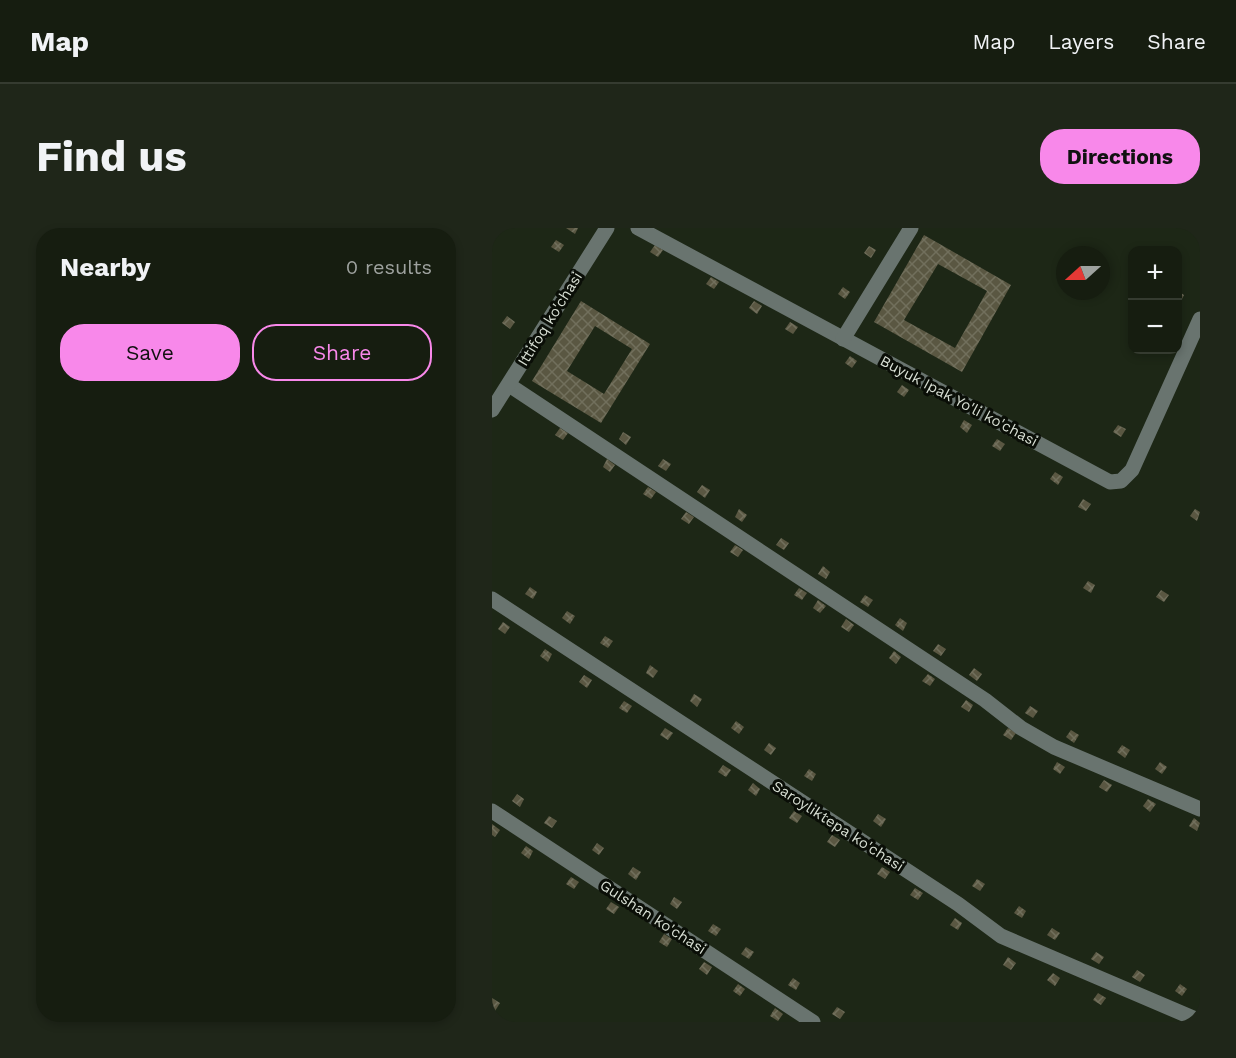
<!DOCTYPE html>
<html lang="en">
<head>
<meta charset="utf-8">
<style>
	body { margin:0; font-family:"Work Sans",sans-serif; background:#1f2619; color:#f1f3f6 }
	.controls { position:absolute; right:18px; top:18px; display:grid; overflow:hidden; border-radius:12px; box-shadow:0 3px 9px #0003 }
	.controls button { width:54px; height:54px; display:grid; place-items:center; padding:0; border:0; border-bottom:2px solid #353b30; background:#161d10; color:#f1f3f6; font:30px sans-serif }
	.compass { position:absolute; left:564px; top:18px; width:54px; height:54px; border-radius:50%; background:#161d10; box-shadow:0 3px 9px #0003; rotate:249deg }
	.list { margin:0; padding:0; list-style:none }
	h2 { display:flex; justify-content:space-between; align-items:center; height:78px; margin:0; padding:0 24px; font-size:26px }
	h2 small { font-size:20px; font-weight:400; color:#9ea29f }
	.actions { display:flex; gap:12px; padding:18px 24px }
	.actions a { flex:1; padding:14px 0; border:2px solid #f888ea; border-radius:24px; text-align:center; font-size:21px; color:#f888ea }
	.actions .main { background:#f888ea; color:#111 }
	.map { position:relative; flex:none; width:708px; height:794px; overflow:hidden; border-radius:24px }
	header { display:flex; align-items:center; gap:36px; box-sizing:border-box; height:84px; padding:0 30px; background:#161d10; border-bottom:2px solid #353b30 }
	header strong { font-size:28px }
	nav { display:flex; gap:33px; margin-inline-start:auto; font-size:21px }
	.intro { display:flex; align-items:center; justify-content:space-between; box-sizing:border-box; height:144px; padding:0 36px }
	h1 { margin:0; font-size:42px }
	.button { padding:15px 27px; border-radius:24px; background:#f888ea; color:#111; font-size:21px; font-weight:700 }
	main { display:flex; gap:36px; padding:0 36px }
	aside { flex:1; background:#161d10; border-radius:24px; box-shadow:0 3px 9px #0003 }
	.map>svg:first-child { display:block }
	.building { fill:url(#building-cross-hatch); fill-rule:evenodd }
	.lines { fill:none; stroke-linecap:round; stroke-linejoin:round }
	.minor { stroke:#69746f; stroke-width:15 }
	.labels { text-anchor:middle; stroke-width:6; stroke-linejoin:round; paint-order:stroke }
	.street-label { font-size:15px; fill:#d8dfd4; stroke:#0a0e07 }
</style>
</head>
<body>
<header>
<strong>Map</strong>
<nav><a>Map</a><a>Layers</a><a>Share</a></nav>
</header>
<div class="intro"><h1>Find us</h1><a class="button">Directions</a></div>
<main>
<aside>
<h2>Nearby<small>0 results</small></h2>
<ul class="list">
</ul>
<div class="actions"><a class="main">Save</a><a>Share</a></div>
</aside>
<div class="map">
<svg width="708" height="794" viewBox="0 0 708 794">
	<defs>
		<pattern id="building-cross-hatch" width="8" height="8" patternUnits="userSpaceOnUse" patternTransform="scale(1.5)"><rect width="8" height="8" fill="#5a5742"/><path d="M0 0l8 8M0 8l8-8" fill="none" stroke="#716f5c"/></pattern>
	</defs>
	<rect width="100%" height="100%" fill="#1d2716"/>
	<!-- building -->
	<g class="building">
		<path d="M74,0H86L83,6Z"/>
		<path d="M432,7L519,57L470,144L382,94ZM446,36L495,63L463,120L412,92Z"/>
		<path d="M64,12L72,17L67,24L59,19Z"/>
		<path d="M163,17L171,22L166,29L158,24Z"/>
		<path d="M377,18L384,22L379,30L372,25Z"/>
		<path d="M219,49L227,54L222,61L214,56Z"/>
		<path d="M351,59L358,64L353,71L346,66Z"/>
		<path d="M686,63L692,67L688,75L686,73Z"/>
		<path d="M89,73L158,116L109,195L40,153ZM103,98L140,121L112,166L75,143Z"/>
		<path d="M262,73L270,78L265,86L257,80Z"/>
		<path d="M15,88L23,94L18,101L10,95Z"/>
		<path d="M298,94L306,99L301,106L293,101Z"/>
		<path d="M358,128L365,133L360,140L353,135Z"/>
		<path d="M410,157L417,162L412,169L405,164Z"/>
		<path d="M472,192L480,197L475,205L468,199Z"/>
		<path d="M626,197L634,201L629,209L621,204Z"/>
		<path d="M68,200L76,205L71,212L63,207Z"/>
		<path d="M131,204L139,209L134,217L127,211Z"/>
		<path d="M505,211L513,216L508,223L500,218Z"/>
		<path d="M115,231L123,237L118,244L111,239Z"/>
		<path d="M171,231L179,236L174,243L166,238Z"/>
		<path d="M563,244L571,249L566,257L558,251Z"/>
		<path d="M210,257L218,262L213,270L205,264Z"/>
		<path d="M156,259L164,264L159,271L151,266Z"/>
		<path d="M591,271L599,276L594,283L586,279Z"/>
		<path d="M247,281L255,287L250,294L243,289Z"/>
		<path d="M703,281L708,284L705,293L698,288Z"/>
		<path d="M194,284L202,289L197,296L189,291Z"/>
		<path d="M289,310L297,315L292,322L284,317Z"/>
		<path d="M243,317L251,322L246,329L238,324Z"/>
		<path d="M331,338L338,344L334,351L326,346Z"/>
		<path d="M596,353L603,357L599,365L591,360Z"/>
		<path d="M38,359L45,364L41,371L33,366Z"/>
		<path d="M307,360L315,365L310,372L302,367Z"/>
		<path d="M669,362L677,367L672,374L664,369Z"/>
		<path d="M373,367L381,372L376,379L368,374Z"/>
		<path d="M326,372L334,378L328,385L321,380Z"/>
		<path d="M75,383L83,388L78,396L70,390Z"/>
		<path d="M408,390L415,395L411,403L403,397Z"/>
		<path d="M354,391L362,397L357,404L349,399Z"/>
		<path d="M11,394L18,399L13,406L6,401Z"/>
		<path d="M113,408L121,413L116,420L108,415Z"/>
		<path d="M446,416L454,421L449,428L441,423Z"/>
		<path d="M53,421L60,426L56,434L48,428Z"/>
		<path d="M402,423L409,429L404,436L397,430Z"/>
		<path d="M158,437L166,443L161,450L154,445Z"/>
		<path d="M482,440L490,446L485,453L477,447Z"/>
		<path d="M436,446L443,451L438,458L430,453Z"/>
		<path d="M92,447L100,452L95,460L87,454Z"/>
		<path d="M202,466L210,471L205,479L198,473Z"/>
		<path d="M474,472L481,477L477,484L469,479Z"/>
		<path d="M132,473L140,478L135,485L127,480Z"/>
		<path d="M538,478L546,483L541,490L533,485Z"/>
		<path d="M244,493L252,499L247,506L239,500Z"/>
		<path d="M173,500L181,505L176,512L168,507Z"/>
		<path d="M516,500L524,505L519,512L511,507Z"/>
		<path d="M579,502L587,507L582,515L574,509Z"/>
		<path d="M277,515L284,520L279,527L272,522Z"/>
		<path d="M630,517L638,522L633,530L625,524Z"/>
		<path d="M565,534L573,539L568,546L561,541Z"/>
		<path d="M668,534L675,539L670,546L663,541Z"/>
		<path d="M231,537L239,542L234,549L226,544Z"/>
		<path d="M317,541L324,546L320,553L312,548Z"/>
		<path d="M612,552L620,557L615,564L607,559Z"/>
		<path d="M261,555L268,561L264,568L256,562Z"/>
		<path d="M25,566L32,571L28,579L20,573Z"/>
		<path d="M656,571L664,576L658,584L651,578Z"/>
		<path d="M302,583L310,588L305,595L297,590Z"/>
		<path d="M386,586L394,591L389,599L381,593Z"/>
		<path d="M57,588L65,593L60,600L52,595Z"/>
		<path d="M702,590L708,595L705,603L697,598Z"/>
		<path d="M0,596L8,602L3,609L0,607Z"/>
		<path d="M340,607L348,612L343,619L335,614Z"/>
		<path d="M105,615L112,620L107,627L100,622Z"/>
		<path d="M34,618L41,623L37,631L29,625Z"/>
		<path d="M141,639L149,644L144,652L136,646Z"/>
		<path d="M390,639L398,644L393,651L385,646Z"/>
		<path d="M79,649L87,654L82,661L74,656Z"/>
		<path d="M485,651L493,656L488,663L480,658Z"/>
		<path d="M423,660L431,665L426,672L418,667Z"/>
		<path d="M182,669L190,674L185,681L178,676Z"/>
		<path d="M119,674L127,679L122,686L114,681Z"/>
		<path d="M527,678L534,683L530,690L522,685Z"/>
		<path d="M463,690L470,695L466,702L458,697Z"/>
		<path d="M221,696L229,701L224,708L216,703Z"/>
		<path d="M560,700L568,705L563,712L555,707Z"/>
		<path d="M172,706L180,711L175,719L167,714Z"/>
		<path d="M254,719L262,724L257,731L249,726Z"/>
		<path d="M604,724L612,729L607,736L599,731Z"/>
		<path d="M516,729L524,735L519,742L511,737Z"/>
		<path d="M212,734L220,739L215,747L207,741Z"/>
		<path d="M645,742L653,747L648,754L640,749Z"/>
		<path d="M561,745L568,750L563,758L555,752Z"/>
		<path d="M301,750L308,755L304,762L296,757Z"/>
		<path d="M246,756L253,761L248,768L241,763Z"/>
		<path d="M688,756L695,761L690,768L683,763Z"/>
		<path d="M606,765L614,770L609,777L601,772Z"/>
		<path d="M0,770L8,775L3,783L0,780Z"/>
		<path d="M345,779L353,784L348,791L340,786Z"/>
		<path d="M283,780L291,786L286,793L278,788Z"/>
	</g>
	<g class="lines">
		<!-- minor -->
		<g class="minor">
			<path d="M146,0L618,254L629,253L640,242L708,91"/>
			<path d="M351,111L419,0"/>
			<path d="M17,157L493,472L529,500L562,519L708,581"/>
			<path d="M0,182L115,0"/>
			<path d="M0,371L466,676L509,708L708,793"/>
			<path d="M0,583L321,794"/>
		</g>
	</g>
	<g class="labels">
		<!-- street labels -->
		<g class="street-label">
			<text transform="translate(58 91) rotate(-58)" y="5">Ittifoq ko'chasi</text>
			<text transform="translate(467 173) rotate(28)" y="5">Buyuk Ipak Yo'li ko'chasi</text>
			<text transform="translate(346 598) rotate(33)" y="5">Saroyliktepa ko'chasi</text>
			<text transform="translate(161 689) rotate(33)" y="5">Gulshan ko'chasi</text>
		</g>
	</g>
</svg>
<div class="controls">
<button>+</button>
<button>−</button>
</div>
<svg class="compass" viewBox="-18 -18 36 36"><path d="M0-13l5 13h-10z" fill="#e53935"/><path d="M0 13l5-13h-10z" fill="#9ea29f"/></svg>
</div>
</main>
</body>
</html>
